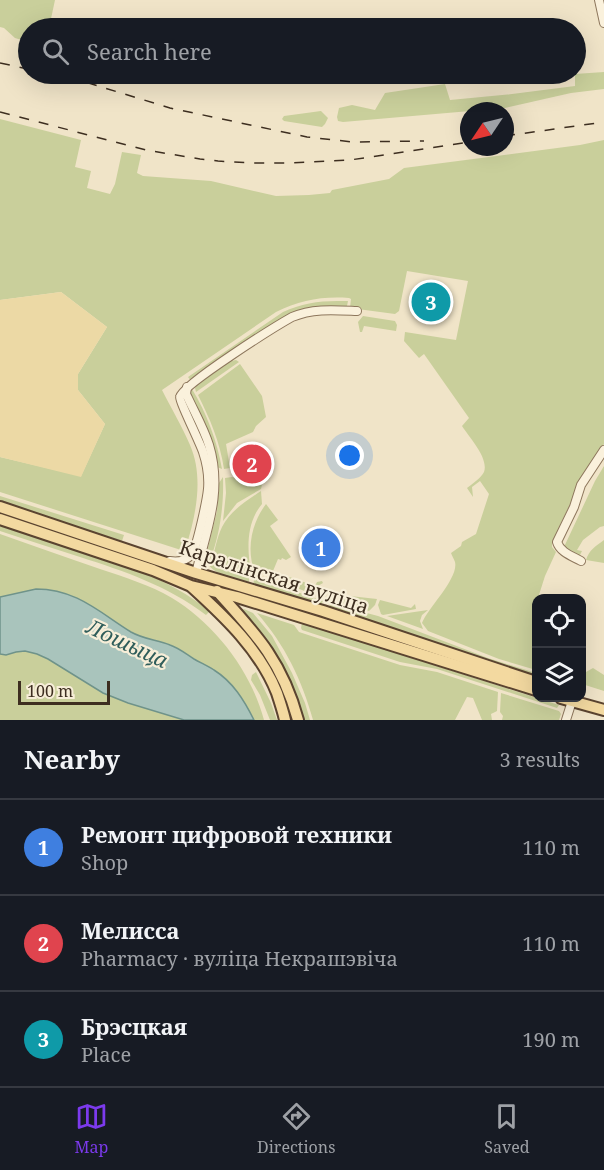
<!DOCTYPE html>
<html lang="en">
<head>
<meta charset="utf-8">
<style>
	body { margin:0; font-family:"Noto Serif",serif; background:#242831; color:#f1f3f6 }
	.controls { position:absolute; right:18px; bottom:18px; display:grid; overflow:hidden; border-radius:12px; box-shadow:0 6px 24px #0002 }
	.controls button { width:54px; height:54px; display:grid; place-items:center; padding:0; border:0; border-bottom:2px solid #363941; background:#171b24; color:#f1f3f6; font:30px sans-serif }
	.compass { position:absolute; left:460px; top:102px; width:54px; height:54px; border-radius:50%; background:#171b24; box-shadow:0 6px 24px #0002; rotate:235deg }
	.scale { position:absolute; left:18px; bottom:15px; width:92px; box-sizing:border-box; padding-left:6px; border:3px solid #3d2e20; border-top:0; font-size:16px; line-height:21px; white-space:nowrap; color:#3d2e20; -webkit-text-stroke:4px #f7eed8; paint-order:stroke }
	.you { position:absolute; left:350px; top:456px; width:21px; height:21px; margin:-15px; border:4px solid #fff; border-radius:50%; background:#1a73e8; box-shadow:0 0 0 9px #1a73e833 }
	.badge { display:grid; place-items:center; width:39px; height:39px; border-radius:50%; background:#7c3aed; color:#fff; font-size:20px; font-weight:700 }
	.pin { position:absolute; translate:-50% -50%; border:3px solid #fff; box-shadow:0 2px 6px #0006 }
	.list { margin:0; padding:0; list-style:none }
	h2 { display:flex; justify-content:space-between; align-items:center; height:78px; margin:0; padding:0 24px; font-size:26px }
	h2 small { font-size:20px; font-weight:400; color:#9ea1a6 }
	.list li { display:grid; grid-template-columns:39px 1fr auto; gap:18px; align-items:center; box-sizing:border-box; height:96px; padding:0 24px; border-top:2px solid #363941 }
	.list b { display:block; font-size:22px; white-space:nowrap }
	.list p { margin:0; font-size:20px; white-space:nowrap; color:#9ea1a6 }
	.list em { font-size:20px; font-style:normal; color:#9ea1a6 }
	.icon { flex:none; width:33px; height:33px; fill:none; stroke:currentColor; stroke-width:2; stroke-linecap:round; stroke-linejoin:round }
	.map { position:relative; flex:none; width:604px; height:720px; overflow:hidden }
	.search { position:absolute; background:#171b24; box-shadow:0 6px 24px #0002; left:18px; right:18px; top:18px; height:66px; display:flex; align-items:center; gap:15px; box-sizing:border-box; padding:0 21px; border-radius:33px; color:#9ea1a6; font-size:22px }
	.sheet { height:366px; background:#171b24 }
	nav { display:flex; justify-content:space-around; align-items:center; box-sizing:border-box; height:84px; border-top:2px solid #363941; background:#171b24; font-size:16px; color:#9ea1a6 }
	nav a { display:grid; justify-items:center; gap:3px }
	nav .on { color:#7c3aed }
	.map>svg:first-child { display:block }
	.green { fill:#c9cf9b }
	.sand { fill:#ecd9a5 }
	.water { fill:#a9c4bc; stroke:#6f938a; stroke-width:1.5 }
	.lines { fill:none; stroke-linecap:round; stroke-linejoin:round }
	.minor-casing { stroke:#8d765c; stroke-width:10 }
	.major-casing { stroke:#5b4430; stroke-width:14 }
	.minor { stroke:#faf1dc; stroke-width:8 }
	.major { stroke:#f3d9a0; stroke-width:10 }
	.rail { stroke:#3d2e20; stroke-width:1.5; stroke-dasharray:10 10; stroke-linecap:butt }
	.labels { text-anchor:middle; stroke-width:4.5; stroke-linejoin:round; paint-order:stroke }
	.street-label { font-size:20px; fill:#3d2e20; stroke:#f7eed8 }
	.water-label { font-size:21px; font-style:italic; fill:#2f5d5a; stroke:#f7eed8 }
</style>
</head>
<body>
<div class="map">
<svg width="604" height="720" viewBox="0 0 604 720">
	<rect width="100%" height="100%" fill="#f0e4c8"/>
	<!-- green -->
	<g class="green">
		<path d="M0,0H55L49,28H28V42L15,38L4,28L0,27Z"/>
		<path d="M604,72V89L571,93L505,108L343,122L338,121L337,117L339,108L352,105L375,110L385,93L445,84L450,100L512,94L575,86V74Z"/>
		<path d="M321,111L328,118L325,124L322,127L284,121L282,119L284,116Z"/>
		<path d="M0,119L81,140L75,167L91,171L87,188L110,194L115,184L122,152L141,155L137,173L143,176L211,181L276,196L309,195L330,193L332,190L389,179L404,168L580,145L604,140V444L584,475L552,542V547L556,552L545,576L538,598H536V670L499,659L428,631L422,623C428,608 459,578 455,562C454,559 452,556 451,553L461,546L462,542L476,534L489,494L480,481L472,487L473,497L467,488C472,484 481,478 484,472C489,458 469,437 462,426L469,418L424,354L419,358L404,341L405,332L456,340L468,281L407,271L399,311L395,314L350,308L351,299L349,298C323,296 300,300 276,312L162,390C171,408 182,426 190,445C204,477 196,515 186,547L181,550L0,492V457L81,476L105,424L78,390V374L107,327L61,292L0,300Z"/>
		<path d="M337,301H348L347,306H323L304,310L191,381L188,377L283,312C300,304 318,301 337,301Z"/>
		<path d="M363,316L395,321L397,325L396,331L364,326L362,332H360L358,322Z"/>
		<path d="M236,360L239,362L196,392L195,388L197,384L231,361Z"/>
		<path d="M240,364L262,396L266,417L256,426L253,432L226,444L230,468L224,469C220,442 210,419 198,395Z"/>
		<path d="M192,389C207,414 217,441 222,469L217,467L190,394Z"/>
		<path d="M604,466V526L600,527L583,540L577,550L582,551L580,555H577L564,547L595,481Z"/>
		<path d="M223,477C224,504 220,535 210,560L205,559L206,556L217,511L219,483Z"/>
		<path d="M232,477L262,485L261,489L237,503L223,521L226,493L225,478Z"/>
		<path d="M261,491L262,504C246,523 247,549 251,573L212,560C215,550 217,537 222,527C230,511 246,501 261,491Z"/>
		<path d="M0,496L124,535L122,541L0,502Z"/>
		<path d="M266,504L278,520L270,526L291,557L286,560L282,558L281,560L278,559L273,571L260,575L255,573C246,550 251,524 266,504Z"/>
		<path d="M0,526L144,573C168,583 189,595 210,611L206,615C168,586 124,571 80,557C53,548 26,540 0,531Z"/>
		<path d="M0,534C33,546 66,557 100,569C124,577 150,585 172,598C215,624 251,671 264,720H0Z"/>
		<path d="M604,540V563L586,560C589,550 596,546 604,540Z"/>
		<path d="M207,562L249,575V582C235,578 214,576 207,562Z"/>
		<path d="M278,573L315,586L317,582L322,581L323,583L307,592L287,584Z"/>
		<path d="M255,577L323,601L321,604H317L253,584Z"/>
		<path d="M338,593L350,596L377,599L375,605L369,611L344,604Z"/>
		<path d="M380,600L411,608L415,604L416,609L383,615L381,614L378,605Z"/>
		<path d="M329,603L378,616L488,658L536,673V675L331,609Z"/>
		<path d="M244,609L253,613L272,636L292,673L305,703L310,720H304C293,678 272,641 242,610Z"/>
		<path d="M428,610L422,615L420,621L423,629L387,616Z"/>
		<path d="M257,613L294,625L299,632L400,665L437,672L498,692L497,711L491,714L492,720H482L473,698L467,697L455,720H313C302,680 285,645 257,613Z"/>
		<path d="M302,623L559,705L557,708L437,669L400,662L302,630L301,628Z"/>
		<path d="M593,668L604,675V691L582,684V669L586,672Z"/>
		<path d="M256,672L271,703L277,720H270L260,695L251,680L252,675Z"/>
		<path d="M501,693L559,711L561,714L559,720H502L503,716L500,712Z"/>
	</g>
	<!-- sand -->
	<path class="sand" d="M61,292L107,327L78,374V390L105,424L81,477L0,457V300Z"/>
	<!-- water -->
	<path class="water" d="M36,589C76,589 99,612 131,632C143,639 157,640 170,645C179,648 186,654 194,659C201,663 208,666 214,670C233,682 244,700 254,720H184L128,703L103,693L48,659L37,654L25,651L16,652L6,655L0,654V597Z"/>
	<g class="lines">
		<!-- minor casing -->
		<g class="minor-casing">
			<g id="minor">
				<path d="M599,0L604,23"/>
				<path d="M187,387L186,394L188,398C195,413 204,429 209,445C223,491 207,529 196,573"/>
				<path d="M170,561C177,562 185,562 191,555C197,549 207,499 208,489C209,477 207,464 203,452C200,443 179,400 180,397C183,384 276,326 292,317C313,308 335,310 357,311"/>
				<path d="M581,561C572,556 560,552 557,542L574,507L581,485L604,450"/>
				<path d="M566,720L572,701"/>
			</g>
		</g>
		<!-- major casing -->
		<g class="major-casing">
			<g id="major">
				<path d="M0,507L196,573L323,611L536,682"/>
				<path d="M0,519L153,570L191,586L237,597L536,690"/>
				<path d="M192,587C225,617 260,650 277,693C280,702 283,711 285,720"/>
				<path d="M217,591C256,634 282,661 298,720"/>
				<path d="M561,698L604,710"/>
			</g>
		</g>
		<!-- minor -->
		<use href="#minor" class="minor"/>
		<!-- major -->
		<use href="#major" class="major"/>
		<!-- rail -->
		<g class="rail">
			<path d="M0,63L28,69"/>
			<path d="M48,74L82,81L170,108L307,137L353,142L424,141"/>
			<path d="M0,112L146,150L200,159L218,161L251,163H291L350,160L469,142"/>
			<path d="M505,136L604,122"/>
		</g>
	</g>
	<g class="labels">
		<!-- street labels -->
		<g class="street-label">
			<text transform="translate(274 577) rotate(18)" y="7">Каралінская вуліца</text>
		</g>
		<!-- water labels -->
		<g class="water-label">
			<text transform="translate(127 644) rotate(25)" y="7">Лошыца</text>
		</g>
	</g>
</svg>
<div class="controls">
<button><svg class="icon" aria-label="locate" viewBox="0 0 24 24"><circle cx="12" cy="12" r="6"/><path d="M12 2v4M12 18v4M2 12h4M18 12h4"/></svg></button>
<button><svg class="icon" aria-label="layers" viewBox="0 0 24 24"><path d="M12 4l9 5-9 5-9-5zM3 14l9 5 9-5"/></svg></button>
</div>
<svg class="compass" viewBox="-18 -18 36 36"><path d="M0-13l5 13h-10z" fill="#e53935"/><path d="M0 13l5-13h-10z" fill="#9ea1a6"/></svg>
<div class="scale">100 m</div>
<div class="you"></div>
<div class="pin badge" style="left:321px;top:548px;background:#3f7fe0">1</div>
<div class="pin badge" style="left:252px;top:464px;background:#e0444e">2</div>
<div class="pin badge" style="left:431px;top:302px;background:#0f9aa8">3</div>
<div class="search"><svg class="icon" aria-label="search" viewBox="0 0 24 24"><circle cx="10" cy="10" r="6"/><path d="M15 15l6 6"/></svg>Search here</div>
</div>
<section class="sheet">
<h2>Nearby<small>3 results</small></h2>
<ul class="list">
<li><span class="badge" style="background:#3f7fe0">1</span><div><b>Ремонт цифровой техники</b><p>Shop</p></div><em>110 m</em></li>
<li><span class="badge" style="background:#e0444e">2</span><div><b>Мелисса</b><p>Pharmacy · вуліца Некрашэвіча</p></div><em>110 m</em></li>
<li><span class="badge" style="background:#0f9aa8">3</span><div><b>Брэсцкая</b><p>Place</p></div><em>190 m</em></li>
</ul>
</section>
<nav>
<a class="on"><svg class="icon" aria-label="map" viewBox="0 0 24 24"><path d="M3 6l6-2 6 2 6-2v14l-6 2-6-2-6 2zM9 4v14M15 6v14"/></svg>Map</a>
<a><svg class="icon" aria-label="directions" viewBox="0 0 24 24"><path d="M12 3l9 9-9 9-9-9zM9 14v-3h6M13 9l2 2-2 2"/></svg>Directions</a>
<a><svg class="icon" aria-label="saved" viewBox="0 0 24 24"><path d="M7 4h10v16l-5-4-5 4z"/></svg>Saved</a>
</nav>
</body>
</html>
